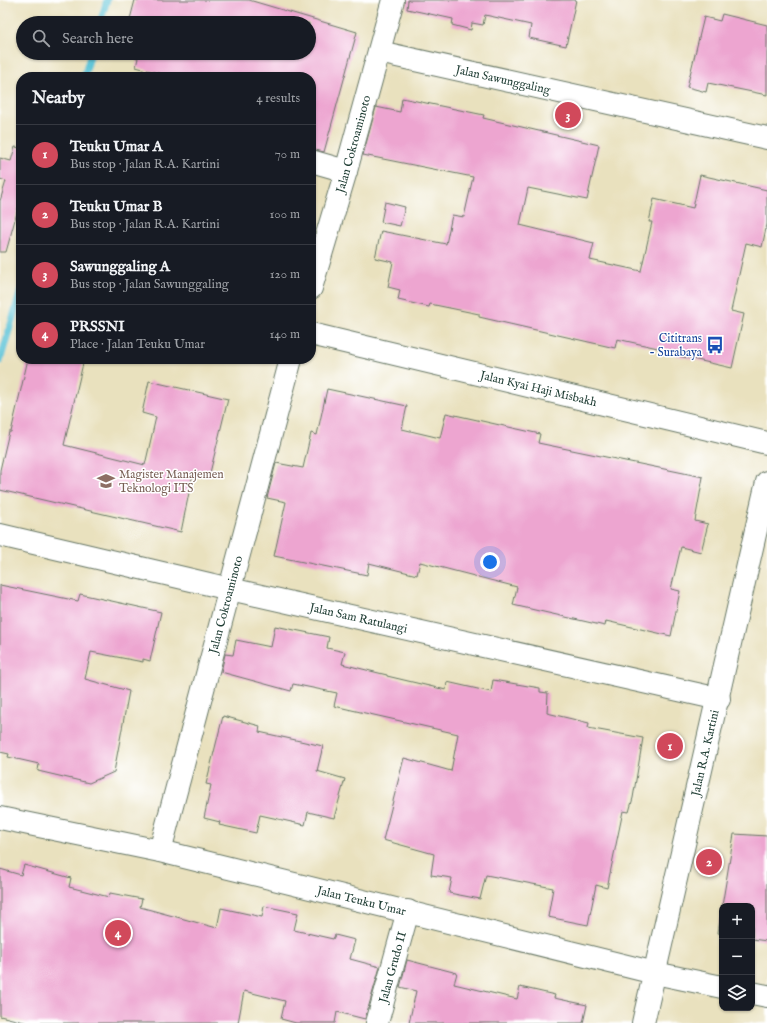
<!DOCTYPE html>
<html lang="en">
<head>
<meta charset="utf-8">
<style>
	body { margin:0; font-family:"IM FELL English",serif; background:#242831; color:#f1f3f6 }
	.controls { position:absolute; right:12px; bottom:12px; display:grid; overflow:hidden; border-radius:8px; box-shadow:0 1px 3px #0004 }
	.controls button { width:36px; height:36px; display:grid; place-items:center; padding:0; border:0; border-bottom:1px solid #363941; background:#171b24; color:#f1f3f6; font:20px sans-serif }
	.you { position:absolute; left:490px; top:562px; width:14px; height:14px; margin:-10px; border:3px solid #fff; border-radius:50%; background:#1a73e8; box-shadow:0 0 0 6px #1a73e833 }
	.badge { display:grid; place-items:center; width:26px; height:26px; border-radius:50%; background:#d1495b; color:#fff; font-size:13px; font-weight:700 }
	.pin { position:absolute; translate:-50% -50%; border:2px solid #fff; box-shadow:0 1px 4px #0006 }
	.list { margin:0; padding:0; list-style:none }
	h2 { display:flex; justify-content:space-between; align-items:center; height:52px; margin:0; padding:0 16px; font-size:17px }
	h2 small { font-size:13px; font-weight:400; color:#9ea1a6 }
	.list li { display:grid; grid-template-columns:26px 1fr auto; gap:12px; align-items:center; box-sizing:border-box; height:60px; padding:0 16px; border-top:1px solid #363941 }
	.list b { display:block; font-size:15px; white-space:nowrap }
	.list p { margin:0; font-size:13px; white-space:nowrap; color:#9ea1a6 }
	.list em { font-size:13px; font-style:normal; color:#9ea1a6 }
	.icon { flex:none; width:22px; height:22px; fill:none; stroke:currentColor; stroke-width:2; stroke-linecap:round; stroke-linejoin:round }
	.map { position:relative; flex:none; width:767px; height:1023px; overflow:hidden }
	.search { position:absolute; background:#171b24; box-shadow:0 1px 3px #0004; left:16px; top:16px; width:300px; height:44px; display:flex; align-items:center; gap:10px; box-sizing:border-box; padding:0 14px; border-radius:22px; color:#9ea1a6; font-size:15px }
	.panel { position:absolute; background:#171b24; box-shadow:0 1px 3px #0004; left:16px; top:72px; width:300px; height:292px; border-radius:16px }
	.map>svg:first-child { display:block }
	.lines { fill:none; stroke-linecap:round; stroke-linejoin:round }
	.stream { stroke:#5ac2d6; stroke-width:7 }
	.building { fill:#eda5d0 }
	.minor-casing { stroke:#667664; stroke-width:24 }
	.minor { stroke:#fff; stroke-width:22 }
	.labels { text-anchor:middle; stroke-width:3; stroke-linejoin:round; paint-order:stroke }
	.street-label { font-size:12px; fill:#1f3d34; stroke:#fff }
	.transit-label { font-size:12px; fill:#164399; stroke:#fff; text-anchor:end }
	.education-label { font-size:12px; fill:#785e54; stroke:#fff; text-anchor:start }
</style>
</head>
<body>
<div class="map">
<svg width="767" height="1023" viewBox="0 0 767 1023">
	<rect width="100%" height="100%" fill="#fff"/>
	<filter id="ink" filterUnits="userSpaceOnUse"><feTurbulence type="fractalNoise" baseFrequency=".025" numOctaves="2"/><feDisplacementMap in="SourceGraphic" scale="8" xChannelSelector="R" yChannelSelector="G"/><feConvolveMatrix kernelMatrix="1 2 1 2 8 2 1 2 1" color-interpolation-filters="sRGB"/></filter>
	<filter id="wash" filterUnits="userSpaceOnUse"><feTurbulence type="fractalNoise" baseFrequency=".012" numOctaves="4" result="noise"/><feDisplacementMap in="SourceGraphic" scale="16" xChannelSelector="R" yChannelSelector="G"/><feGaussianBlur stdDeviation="0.9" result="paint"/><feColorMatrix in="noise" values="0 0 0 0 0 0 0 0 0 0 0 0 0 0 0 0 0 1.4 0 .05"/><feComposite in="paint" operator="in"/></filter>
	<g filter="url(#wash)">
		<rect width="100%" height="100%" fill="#e9e1be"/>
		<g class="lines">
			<!-- stream -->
			<g class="stream">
				<path d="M100,23L107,0"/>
				<path d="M84,77L91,53"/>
				<path d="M0,361L21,290"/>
			</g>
		</g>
		<g id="blocks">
			<!-- building -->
			<g class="building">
				<path d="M135,0H249L357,32L324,152L311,149V77H172L136,67L138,58L121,53H309V23H129Z"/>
				<path d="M408,0H576L566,46L529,38L531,25L485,15L483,25L472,23L471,30L452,25L453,19L407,9Z"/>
				<path d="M722,14L767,25V95L708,83L706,92L687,87L704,17L720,21Z"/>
				<path d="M402,98L484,115L483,118L599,145L587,200L528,188L520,225L594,243L590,260L641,271L652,222H649L654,199L693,208L700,175L767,190V224L762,247L746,243L731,311L744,314L732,368L675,355L676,352L617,339L615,348L479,317V314L430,304L429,307L398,300L400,290L388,287L393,262L375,258L381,231L446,244L452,215L464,217L473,177L363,155L376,107L400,112Z"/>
				<path d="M15,147L21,148V198L6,252H0V201L6,181L0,179V158L11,161Z"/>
				<path d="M385,202L405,207L400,226L381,222Z"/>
				<path d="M28,359H84L64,445L145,465L156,417L142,413L149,381L228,399L209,477L193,473L181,532L0,490V470L9,432H11Z"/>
				<path d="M327,389L407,406L402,429L440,438L446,413L540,434L538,443L703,477L695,521L708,524L701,552L681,547L671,589L680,591L671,636L606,621L605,626L513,605L517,587L420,562L417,575L369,563L367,575L274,556L286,502L267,498L276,463L303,468L311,433L317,435Z"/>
				<path d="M0,585L78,601L80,594L161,612L150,661L143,659V662L91,652L85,679L129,691L114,772L89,783L38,771L39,764L8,757L9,754L0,752Z"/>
				<path d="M275,626L329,637L327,648L345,652L342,664L387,675V676L446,690L447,682L491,692L493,680L540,688V692L548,693L547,713L589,723L588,728L643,738L633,798L629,812L623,811L607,888L596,885L588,925L548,917L553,888L486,875L480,899L449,893L452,878L431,875L434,854L383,840L404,758L451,771L458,734L334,706L337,693L293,684L291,691L221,672L225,654L233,655L236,640L271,647Z"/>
				<path d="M223,716L260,726L259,732L323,746L317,771L345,779L334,818L308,812L305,825L260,815L256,833L219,825L220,822L204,818L211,785L206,784Z"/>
				<path d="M734,834L767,836V941L752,939V906H722Z"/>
				<path d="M24,865L71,878L69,887L109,897L110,893L142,899L140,907L217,928L221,908L262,917L264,906L298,913L294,930L333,939L335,935L355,940L350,959L380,967L365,1019L337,1012L335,1023H296L281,1019L285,1001L244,991L238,1023H28L0,1016V869L21,875Z"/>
				<path d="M722,906V934L718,933Z"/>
				<path d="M407,960L457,973L454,984L517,999L520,987L555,995L554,998L587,1005L583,1023H409L416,991L400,987Z"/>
			</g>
		</g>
	</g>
	<g filter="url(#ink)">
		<use href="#blocks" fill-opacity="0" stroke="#667664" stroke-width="1"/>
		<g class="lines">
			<!-- minor casing -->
			<g class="minor-casing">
				<g id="minor">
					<path id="s1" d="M379,52L767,138"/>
					<path d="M311,161L346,171"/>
					<path id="s2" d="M311,288L346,171L393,0"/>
					<path id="s3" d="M311,334L767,443"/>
					<path id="s4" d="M0,535L230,589L719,699"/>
					<path id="s5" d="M0,818L160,851L655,973L722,987"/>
					<path id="s6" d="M160,851L291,359"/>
					<path d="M752,993L767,996"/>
					<path id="s7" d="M377,1023L408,911"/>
					<path id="s8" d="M643,1023L767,482"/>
				</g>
			</g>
			<!-- minor -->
			<use href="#minor" class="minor"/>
		</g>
	</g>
	<!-- icons -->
	<defs>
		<g id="bus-bare" transform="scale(1.38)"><path d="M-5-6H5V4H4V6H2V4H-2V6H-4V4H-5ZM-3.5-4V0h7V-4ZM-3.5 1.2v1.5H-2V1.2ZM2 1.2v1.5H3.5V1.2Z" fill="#1a4fb4" stroke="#fff" stroke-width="2.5" paint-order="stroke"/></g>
		<g id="university-bare" transform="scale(1.38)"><path d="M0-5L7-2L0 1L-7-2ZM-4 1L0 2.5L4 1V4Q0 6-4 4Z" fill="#8d6e63" stroke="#fff" stroke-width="2.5" paint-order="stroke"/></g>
	</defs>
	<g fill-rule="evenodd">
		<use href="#bus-bare" x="715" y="345"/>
		<use href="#university-bare" x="106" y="481"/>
	</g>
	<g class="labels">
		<!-- street labels -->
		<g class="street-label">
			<text dy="4" stroke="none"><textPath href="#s1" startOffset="127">Jalan Sawunggaling</textPath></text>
			<text dy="4" stroke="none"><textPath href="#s2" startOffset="150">Jalan Cokroaminoto</textPath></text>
			<text dy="4" stroke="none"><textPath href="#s3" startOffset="234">Jalan Kyai Haji Misbakh</textPath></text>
			<text dy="4" stroke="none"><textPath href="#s6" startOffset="255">Jalan Cokroaminoto</textPath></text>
			<text dy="4" stroke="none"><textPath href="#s4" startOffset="368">Jalan Sam Ratulangi</textPath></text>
			<text dy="4" stroke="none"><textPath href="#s8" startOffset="277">Jalan R.A. Kartini</textPath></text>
			<text dy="4" stroke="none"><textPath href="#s5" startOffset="371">Jalan Teuku Umar</textPath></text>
			<text dy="4" stroke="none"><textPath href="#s7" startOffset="58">Jalan Grudo II</textPath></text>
		</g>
		<!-- transit labels -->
		<g class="transit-label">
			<text x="702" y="342">Cititrans<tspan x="702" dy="14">- Surabaya</tspan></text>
		</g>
		<!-- education labels -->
		<g class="education-label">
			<text x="119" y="478">Magister Manajemen<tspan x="119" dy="14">Teknologi ITS</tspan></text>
		</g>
	</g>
</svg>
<div class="controls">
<button>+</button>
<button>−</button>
<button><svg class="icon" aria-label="layers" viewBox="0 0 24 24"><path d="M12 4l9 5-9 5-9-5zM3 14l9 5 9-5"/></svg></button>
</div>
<div class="you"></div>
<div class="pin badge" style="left:670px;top:746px">1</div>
<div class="pin badge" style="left:709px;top:862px">2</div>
<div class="pin badge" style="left:568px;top:115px">3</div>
<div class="pin badge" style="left:118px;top:933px">4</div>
<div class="search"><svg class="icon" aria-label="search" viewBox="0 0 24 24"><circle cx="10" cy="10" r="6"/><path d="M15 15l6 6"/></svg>Search here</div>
<section class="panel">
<h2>Nearby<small>4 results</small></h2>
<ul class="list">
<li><span class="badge">1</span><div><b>Teuku Umar A</b><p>Bus stop · Jalan R.A. Kartini</p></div><em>70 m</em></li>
<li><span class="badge">2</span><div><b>Teuku Umar B</b><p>Bus stop · Jalan R.A. Kartini</p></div><em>100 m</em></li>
<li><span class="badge">3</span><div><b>Sawunggaling A</b><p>Bus stop · Jalan Sawunggaling</p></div><em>120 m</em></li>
<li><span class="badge">4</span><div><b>PRSSNI</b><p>Place · Jalan Teuku Umar</p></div><em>140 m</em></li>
</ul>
</section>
</div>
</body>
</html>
